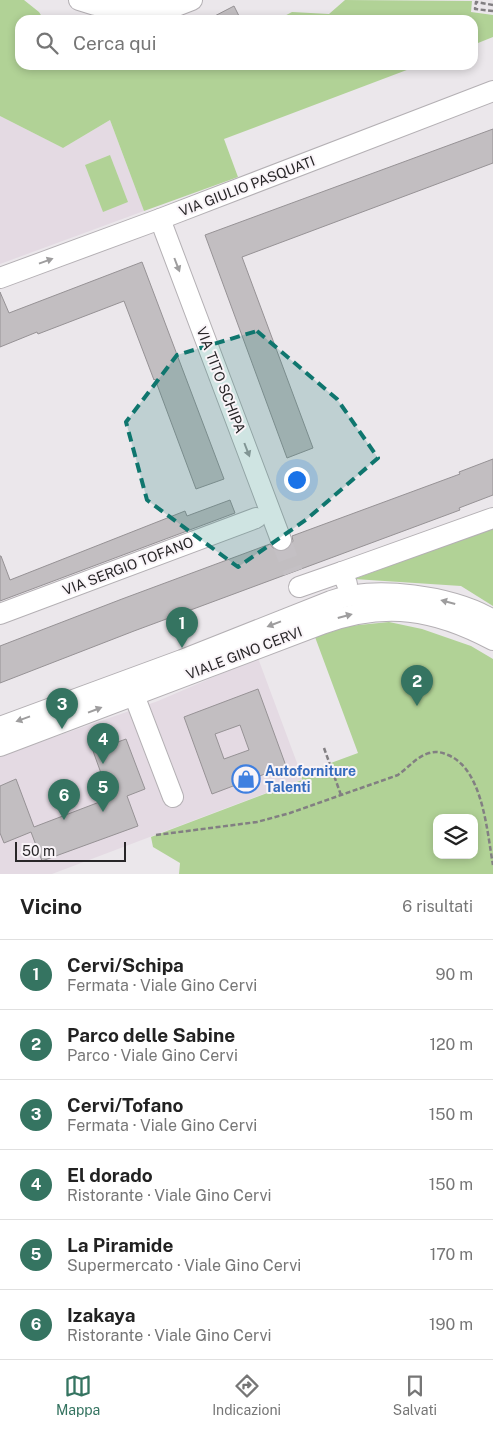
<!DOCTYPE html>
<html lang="it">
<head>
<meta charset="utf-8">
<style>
	body { margin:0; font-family:"Public Sans",sans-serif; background:#f2f2f2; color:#222 }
	.controls { position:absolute; right:15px; bottom:15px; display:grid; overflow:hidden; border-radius:10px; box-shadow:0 2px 8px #0003 }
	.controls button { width:45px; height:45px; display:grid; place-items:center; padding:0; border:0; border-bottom:1px solid #e0e0e0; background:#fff; color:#222; font:25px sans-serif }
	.scale { position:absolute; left:15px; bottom:12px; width:111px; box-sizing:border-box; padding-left:5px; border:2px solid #282628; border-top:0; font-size:14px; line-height:18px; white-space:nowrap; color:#282628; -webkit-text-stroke:4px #f9f4f8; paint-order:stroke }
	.you { position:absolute; left:296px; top:479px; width:18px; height:18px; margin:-12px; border:4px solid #fff; border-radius:50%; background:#1a73e8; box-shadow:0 0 0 8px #1a73e833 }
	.badge { display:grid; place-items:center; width:32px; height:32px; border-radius:50%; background:#357461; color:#fff; font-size:16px; font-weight:700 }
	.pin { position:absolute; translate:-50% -41px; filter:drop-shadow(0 1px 2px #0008) }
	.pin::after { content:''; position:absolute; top:26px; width:18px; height:15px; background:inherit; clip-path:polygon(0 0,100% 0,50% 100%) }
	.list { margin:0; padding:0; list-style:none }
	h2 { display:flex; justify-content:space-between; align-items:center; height:65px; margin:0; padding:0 20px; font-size:21px }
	h2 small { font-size:16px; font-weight:400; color:#767676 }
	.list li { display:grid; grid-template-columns:32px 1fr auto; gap:15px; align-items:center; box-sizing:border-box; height:70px; padding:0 20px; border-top:1px solid #e0e0e0 }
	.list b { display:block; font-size:19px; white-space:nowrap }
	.list p { margin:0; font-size:16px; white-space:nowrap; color:#767676 }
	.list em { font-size:16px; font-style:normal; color:#767676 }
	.icon { flex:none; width:28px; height:28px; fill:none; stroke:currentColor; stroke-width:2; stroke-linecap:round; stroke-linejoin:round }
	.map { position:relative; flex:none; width:493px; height:874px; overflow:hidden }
	.search { position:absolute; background:#fff; box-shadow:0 2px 8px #0003; left:15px; right:15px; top:15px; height:55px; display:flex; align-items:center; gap:12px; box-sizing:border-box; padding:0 18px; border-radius:15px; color:#767676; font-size:19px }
	.sheet { height:485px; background:#fff }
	nav { display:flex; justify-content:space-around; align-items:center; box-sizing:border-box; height:70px; border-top:1px solid #e0e0e0; background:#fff; font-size:14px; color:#767676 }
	nav a { display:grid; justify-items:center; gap:2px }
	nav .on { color:#357461 }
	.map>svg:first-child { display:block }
	.built { fill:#e4dae3 }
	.green { fill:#b1d296; fill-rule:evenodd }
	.building { fill:#c2bec1; stroke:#969295; fill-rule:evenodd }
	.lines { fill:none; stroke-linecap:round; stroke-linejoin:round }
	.minor-tunnel { stroke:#c4c0c4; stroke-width:20; stroke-dasharray:20 10; stroke-linecap:butt }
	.minor-casing { stroke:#b4b0b4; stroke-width:22 }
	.path { stroke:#827f82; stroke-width:2.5; stroke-dasharray:5 2.5; stroke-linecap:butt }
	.minor { stroke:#fff; stroke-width:20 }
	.oneway { fill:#9e9d9e }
	.marked { fill:#0f766e; fill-opacity:0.2; stroke:#0f766e; stroke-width:4; stroke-dasharray:10 6; stroke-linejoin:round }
	.labels { text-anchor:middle; stroke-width:4; stroke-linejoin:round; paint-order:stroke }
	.street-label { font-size:14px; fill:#282628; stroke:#f9f4f8 }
	.shop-label { font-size:14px; font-weight:bold; fill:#366cbe; stroke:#f9f4f8; text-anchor:start }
</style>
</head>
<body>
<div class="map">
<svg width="493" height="874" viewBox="0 0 493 874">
	<rect width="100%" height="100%" fill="#ebe7eb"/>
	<!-- built -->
	<g class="built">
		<path d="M0,116L63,148L110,120L144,211L0,264Z"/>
		<path d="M258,658L303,779L52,874H0V756L158,701Z"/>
	</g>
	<!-- green -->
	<g class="green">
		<path d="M0,0H24L39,12L44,20H20V65H420L224,139L238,177L144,211L110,120L63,148L0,116Z"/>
		<path d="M345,0L472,1L471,12L493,15V37L473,45V20H277L292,12L329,14Z"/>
		<path d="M110,155L128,202L103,212L85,165Z"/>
		<path d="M493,528V606L461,586L354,579Z"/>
		<path d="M389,622L422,629L471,646L493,659V874H179L180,863L153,847L151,837L302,780L301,774L358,753L315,637L349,626ZM437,818H474V855H437Z"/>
	</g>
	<!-- building -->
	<g class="building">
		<path d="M234,6L241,20H207Z"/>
		<path d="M99,17L136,18V20H99Z"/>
		<path d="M493,129V163L242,257L313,448L287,458L205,235Z"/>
		<path d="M142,262L224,479L196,489L155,379L154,380L124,301L38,334L37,332L0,347V292L9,313Z"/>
		<path d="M493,459V495L459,508L460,510L134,631L0,683V646L122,599L270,544L274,549L280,552L285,551L290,547L293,541L292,536L460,474L459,472Z"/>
		<path d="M230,500L235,513L0,601V556H1L10,580L185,511L187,516Z"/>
		<path d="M258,689L286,766L212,794L184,717ZM240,725L249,750L224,759L215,734Z"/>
		<path d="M126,739L145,789L127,796L138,826L42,861L31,832L4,843L0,833V786L16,779L34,827L110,798L93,751Z"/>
	</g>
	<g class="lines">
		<!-- minor-tunnel -->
		<path class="minor-tunnel" d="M281,540L293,572"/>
		<!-- minor casing -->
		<g class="minor-casing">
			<g id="minor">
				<path d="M79,0L95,5L162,7H174L192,0"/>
				<path d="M160,219L281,540"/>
				<path d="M0,278L160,219L493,91"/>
				<path d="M342,572L493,518"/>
				<path d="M299,587L342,572L347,584"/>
				<path d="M0,614L256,518"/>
				<path d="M134,695L173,797"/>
				<path d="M0,727L182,660L331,601C376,585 452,596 493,620"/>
				<path d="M0,746L322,624C385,601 435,609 493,640"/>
			</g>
		</g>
		<!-- path -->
		<g class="path">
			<path d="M493,5L476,2L475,9L493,11"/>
			<path d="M324,748L341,795"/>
			<path d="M156,835L257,822L290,813L398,775C408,768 416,757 429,753C436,751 441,752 448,755C483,769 487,832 493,865"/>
		</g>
		<!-- minor -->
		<use href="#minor" class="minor"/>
	</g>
	<!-- one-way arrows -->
	<defs><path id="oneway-solid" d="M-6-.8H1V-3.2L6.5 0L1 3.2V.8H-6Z" transform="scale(1.25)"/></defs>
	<g class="oneway">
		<use href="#oneway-solid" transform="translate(46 261) rotate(-20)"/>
		<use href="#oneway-solid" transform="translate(177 265) rotate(69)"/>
		<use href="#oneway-solid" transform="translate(247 450) rotate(69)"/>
		<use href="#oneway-solid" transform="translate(448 602) rotate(-165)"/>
		<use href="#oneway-solid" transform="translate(345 616) rotate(-15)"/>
		<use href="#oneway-solid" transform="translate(274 624) rotate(159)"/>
		<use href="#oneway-solid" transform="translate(95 710) rotate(-21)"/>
		<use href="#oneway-solid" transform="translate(23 719) rotate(160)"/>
	</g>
	<!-- marked area -->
	<path class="marked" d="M257,331L337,399L378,458L307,519L238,567L147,500L126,422L177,355Z"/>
	<!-- icons -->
	<defs>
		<g id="shop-ring" transform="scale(1.4375)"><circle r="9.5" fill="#f9f4f8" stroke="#3f7fe0" stroke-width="1.5"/><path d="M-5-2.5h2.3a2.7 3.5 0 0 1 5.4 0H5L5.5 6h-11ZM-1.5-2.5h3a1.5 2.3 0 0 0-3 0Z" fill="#3f7fe0"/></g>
	</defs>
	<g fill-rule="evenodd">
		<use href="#shop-ring" x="246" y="779"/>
	</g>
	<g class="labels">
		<!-- street labels -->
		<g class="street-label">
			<text transform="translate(247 186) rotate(-21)" y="5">VIA GIULIO PASQUATI</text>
			<text transform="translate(221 380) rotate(69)" y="5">VIA TITO SCHIPA</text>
			<text transform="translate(128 566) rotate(-21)" y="5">VIA SERGIO TOFANO</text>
			<text transform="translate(244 653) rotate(-21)" y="5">VIALE GINO CERVI</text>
		</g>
		<!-- shop labels -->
		<g class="shop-label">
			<text x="265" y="776">Autoforniture<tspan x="265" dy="16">Talenti</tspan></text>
		</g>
	</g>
</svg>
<div class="controls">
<button><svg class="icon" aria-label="layers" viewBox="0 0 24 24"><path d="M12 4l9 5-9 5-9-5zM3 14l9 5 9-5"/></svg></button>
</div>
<div class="scale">50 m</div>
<div class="you"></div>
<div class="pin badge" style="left:182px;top:648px">1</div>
<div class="pin badge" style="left:417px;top:706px">2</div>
<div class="pin badge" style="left:62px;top:729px">3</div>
<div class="pin badge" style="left:103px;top:764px">4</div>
<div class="pin badge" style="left:103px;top:812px">5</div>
<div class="pin badge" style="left:64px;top:820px">6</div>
<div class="search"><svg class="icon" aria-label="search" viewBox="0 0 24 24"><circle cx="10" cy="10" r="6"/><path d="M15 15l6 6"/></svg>Cerca qui</div>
</div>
<section class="sheet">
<h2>Vicino<small>6 risultati</small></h2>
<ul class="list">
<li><span class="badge">1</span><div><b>Cervi/Schipa</b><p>Fermata · Viale Gino Cervi</p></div><em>90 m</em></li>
<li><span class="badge">2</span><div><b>Parco delle Sabine</b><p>Parco · Viale Gino Cervi</p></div><em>120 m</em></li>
<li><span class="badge">3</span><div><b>Cervi/Tofano</b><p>Fermata · Viale Gino Cervi</p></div><em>150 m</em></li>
<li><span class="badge">4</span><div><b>El dorado</b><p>Ristorante · Viale Gino Cervi</p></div><em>150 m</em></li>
<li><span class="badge">5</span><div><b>La Piramide</b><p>Supermercato · Viale Gino Cervi</p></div><em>170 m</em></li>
<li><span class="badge">6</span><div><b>Izakaya</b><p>Ristorante · Viale Gino Cervi</p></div><em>190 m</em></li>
</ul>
</section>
<nav>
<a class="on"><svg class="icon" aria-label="map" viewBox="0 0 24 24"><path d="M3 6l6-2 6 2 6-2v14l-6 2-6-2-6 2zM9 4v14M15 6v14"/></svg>Mappa</a>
<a><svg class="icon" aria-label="directions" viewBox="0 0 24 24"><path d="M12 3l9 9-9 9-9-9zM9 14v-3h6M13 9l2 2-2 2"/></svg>Indicazioni</a>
<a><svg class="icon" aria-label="saved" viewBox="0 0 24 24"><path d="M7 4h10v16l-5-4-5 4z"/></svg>Salvati</a>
</nav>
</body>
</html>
